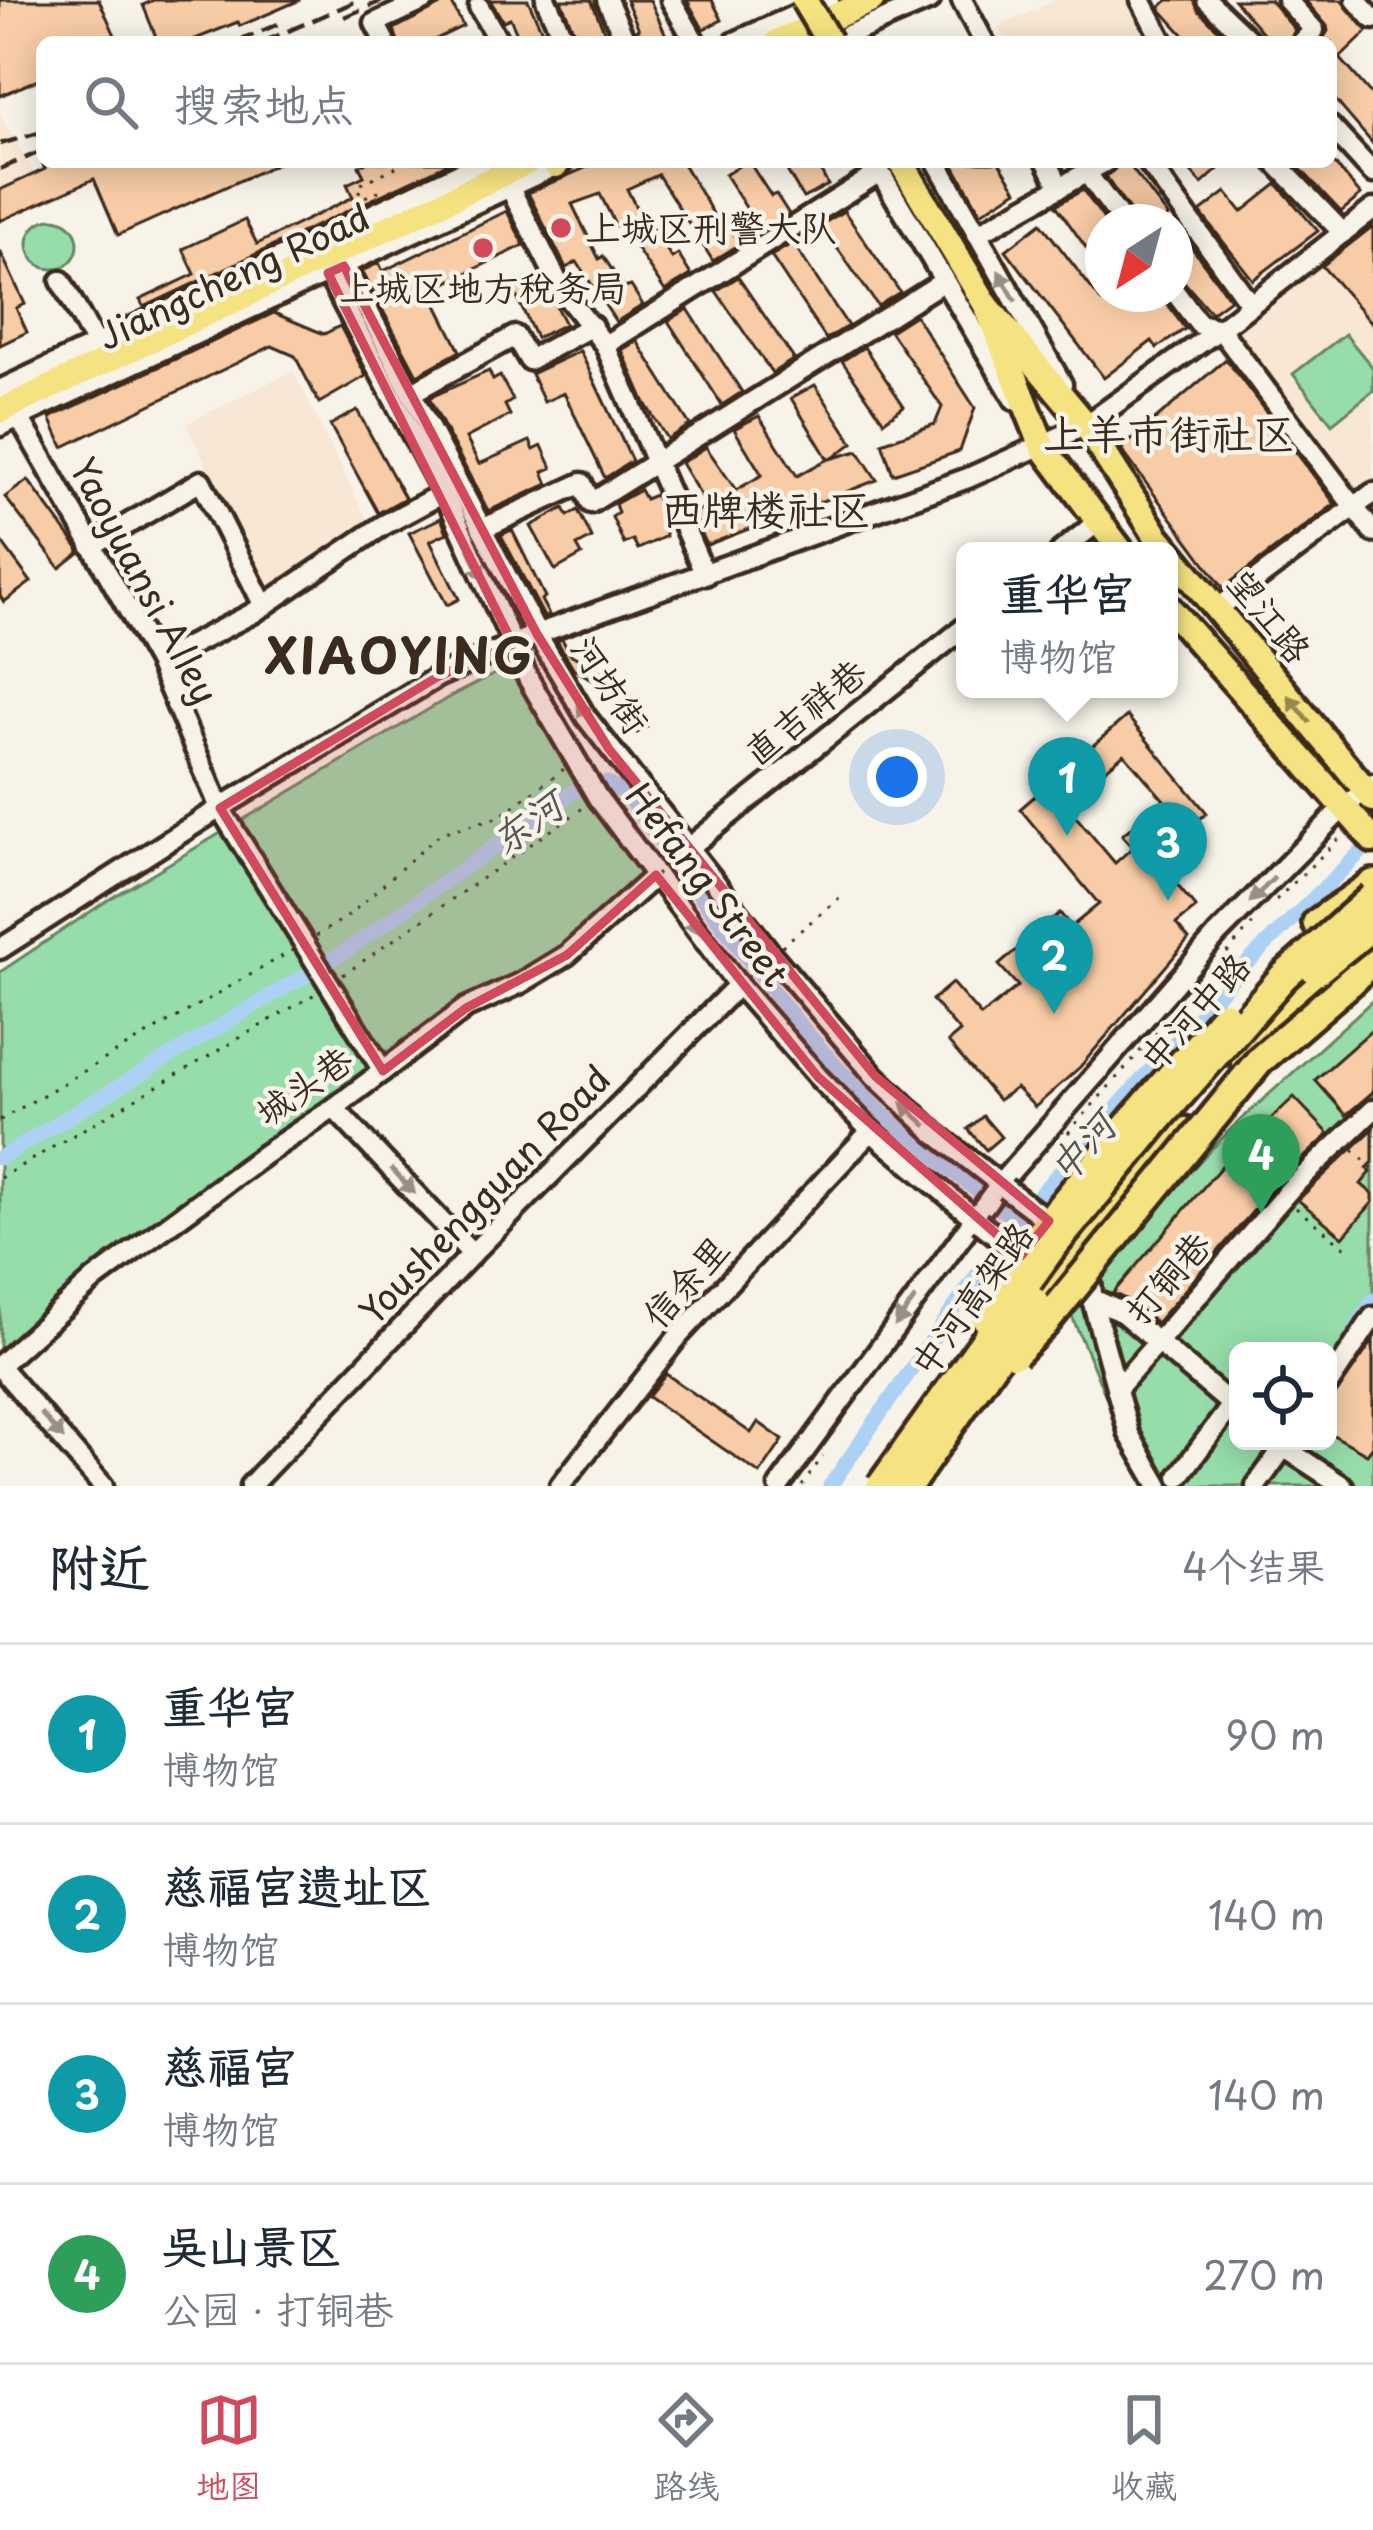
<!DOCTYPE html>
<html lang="zh">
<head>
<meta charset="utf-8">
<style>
	body { margin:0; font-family:"Playpen Sans","LXGW WenKai TC",sans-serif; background:#f6f6f7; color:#1f2937 }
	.controls { position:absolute; right:36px; bottom:36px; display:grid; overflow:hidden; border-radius:18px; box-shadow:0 6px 30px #0003 }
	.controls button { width:108px; height:108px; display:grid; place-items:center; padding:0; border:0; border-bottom:3px solid #e0e1e3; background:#fff; color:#1f2937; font:60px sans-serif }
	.compass { position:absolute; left:1085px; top:204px; width:108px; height:108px; border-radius:50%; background:#fff; box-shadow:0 6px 30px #0003; rotate:216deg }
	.you { position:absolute; left:897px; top:777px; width:42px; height:42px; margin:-30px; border:9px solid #fff; border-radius:50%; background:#1a73e8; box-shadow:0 0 0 18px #1a73e833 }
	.badge { display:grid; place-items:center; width:78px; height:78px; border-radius:50%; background:#d1495b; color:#fff; font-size:39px; font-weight:700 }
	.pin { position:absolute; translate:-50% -99px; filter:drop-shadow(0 3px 6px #0008) }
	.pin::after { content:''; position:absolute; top:63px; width:42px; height:36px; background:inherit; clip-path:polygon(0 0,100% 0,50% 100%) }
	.popup { position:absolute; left:956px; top:542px; width:222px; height:156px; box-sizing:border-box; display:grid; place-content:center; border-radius:18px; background:#fff; filter:drop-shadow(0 3px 9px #0005); font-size:39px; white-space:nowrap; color:#747a83 }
	.popup b { font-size:45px; color:#1f2937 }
	.popup::after { content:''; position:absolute; left:50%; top:100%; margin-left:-24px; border:24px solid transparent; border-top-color:#fff }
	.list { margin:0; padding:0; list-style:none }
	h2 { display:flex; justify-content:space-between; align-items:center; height:156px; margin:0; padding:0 48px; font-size:51px }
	h2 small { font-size:39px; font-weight:400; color:#747a83 }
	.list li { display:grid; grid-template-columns:78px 1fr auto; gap:36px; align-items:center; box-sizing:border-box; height:180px; padding:0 48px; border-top:3px solid #e0e1e3 }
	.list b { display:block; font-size:45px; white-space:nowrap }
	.list p { margin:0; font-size:39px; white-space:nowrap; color:#747a83 }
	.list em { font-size:39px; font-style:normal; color:#747a83 }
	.icon { flex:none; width:66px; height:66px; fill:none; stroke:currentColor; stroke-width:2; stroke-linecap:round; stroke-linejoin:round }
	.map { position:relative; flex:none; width:1373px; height:1486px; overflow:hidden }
	.search { position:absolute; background:#fff; box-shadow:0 6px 30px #0003; left:36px; right:36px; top:36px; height:132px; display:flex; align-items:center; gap:30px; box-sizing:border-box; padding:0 42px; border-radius:18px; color:#747a83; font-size:45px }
	.sheet { height:876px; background:#fff }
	nav { display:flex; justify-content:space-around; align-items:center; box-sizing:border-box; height:168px; border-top:3px solid #e0e1e3; background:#fff; font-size:33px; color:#747a83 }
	nav a { display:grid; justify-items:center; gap:6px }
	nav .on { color:#d1495b }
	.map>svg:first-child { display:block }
	.built { fill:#f7e7d4 }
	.green { fill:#96ddab; stroke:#688464; stroke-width:3; fill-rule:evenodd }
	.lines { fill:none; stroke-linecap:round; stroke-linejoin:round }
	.canal { stroke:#add1f5; stroke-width:15 }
	.building { fill:#f7cca6; stroke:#3b2a1e; stroke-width:3; fill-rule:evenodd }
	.minor-casing { stroke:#3b2a1e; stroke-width:27 }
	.major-casing { stroke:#3b2a1e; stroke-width:33 }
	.highway-casing { stroke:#3b2a1e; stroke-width:36 }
	.path { stroke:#3b2a1e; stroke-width:3; stroke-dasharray:3 9; stroke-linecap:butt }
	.minor { stroke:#f7f3e8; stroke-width:18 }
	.major { stroke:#f5e382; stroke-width:24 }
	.highway { stroke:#f5e382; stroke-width:27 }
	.rail { stroke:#3b2a1e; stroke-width:4.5; stroke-dasharray:18 9; stroke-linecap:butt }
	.minor-bridge-casing { stroke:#3b2a1e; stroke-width:27; stroke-linecap:butt }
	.major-bridge-casing { stroke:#3b2a1e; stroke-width:33; stroke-linecap:butt }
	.highway-bridge-casing { stroke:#3b2a1e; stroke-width:36; stroke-linecap:butt }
	.path-bridge { stroke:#3b2a1e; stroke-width:3; stroke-dasharray:3 9; stroke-linecap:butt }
	.minor-bridge { stroke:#f7f3e8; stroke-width:18 }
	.major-bridge { stroke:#f5e382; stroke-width:24 }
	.highway-bridge { stroke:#f5e382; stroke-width:27 }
	.oneway { fill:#998e83 }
	.oneway2 { fill:#988650 }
	.marked { fill:#d1495b; fill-opacity:0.2; stroke:#d1495b; stroke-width:9; stroke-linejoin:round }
	.poi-dot { fill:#d1495b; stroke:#f7f3e8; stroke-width:4.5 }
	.labels { text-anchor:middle; stroke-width:9; stroke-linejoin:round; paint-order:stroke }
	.poi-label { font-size:36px; fill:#3b2a1e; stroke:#f7f3e8; text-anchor:start }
	.street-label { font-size:36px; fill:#3b2a1e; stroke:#f7f3e8 }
	.water-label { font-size:39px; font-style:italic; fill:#585454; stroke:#f7f3e8 }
	.quarter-label { font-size:42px; fill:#3b2a1e; stroke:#f7f3e8 }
	.district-label { font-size:48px; font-weight:bold; letter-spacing:3px; fill:#3b2a1e; stroke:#f7f3e8 }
</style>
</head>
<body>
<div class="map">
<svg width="1373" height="1486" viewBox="0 0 1373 1486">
	<rect width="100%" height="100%" fill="#f7f3e8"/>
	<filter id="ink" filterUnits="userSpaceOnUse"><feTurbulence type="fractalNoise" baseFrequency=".00833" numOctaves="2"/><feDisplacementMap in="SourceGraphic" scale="24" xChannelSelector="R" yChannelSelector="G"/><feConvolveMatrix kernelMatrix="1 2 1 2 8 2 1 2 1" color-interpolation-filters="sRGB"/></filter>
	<g filter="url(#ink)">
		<!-- built -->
		<g class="built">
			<path d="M1056,0H1127L1147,42H1006L998,27Z"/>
			<path d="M0,115L34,173L0,189Z"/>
			<path d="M1373,209V490L1356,504L1220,329Z"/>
			<path d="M293,371L375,535L268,588L186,424Z"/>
		</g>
		<!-- green -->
		<g class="green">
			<circle cx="53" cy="244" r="25"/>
			<path d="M1345,334L1373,368V391L1332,424L1293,374Z"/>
			<path d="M507,668L640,874L564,948L394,1048L75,1281L0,1352V972L108,900L451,696Z"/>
			<path d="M1373,1000V1486H1144L1065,1300L1233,1127ZM1238,1351H1328V1441H1238Z"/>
		</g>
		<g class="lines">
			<!-- canal -->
			<g class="canal">
				<path d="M0,1158L344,952L583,785L607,783L626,795C707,902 784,1019 881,1112C924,1152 973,1185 1018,1223"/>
				<path d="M1356,1328L1373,1300"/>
				<path d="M830,1486L977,1275L1041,1193L1236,974L1373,840"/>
			</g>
		</g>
		<!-- building -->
		<g class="building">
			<path d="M0,0H99L118,42H42V78L0,96Z"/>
			<path d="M154,0H300L240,26L238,22L188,42H158L143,5Z"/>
			<path d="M450,0L463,26L430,42H398L394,29Z"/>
			<path d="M490,0H528L547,42H521L510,18L503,21Z"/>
			<path d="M561,0H591L609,42H578Z"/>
			<path d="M626,0H650L669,42H639L636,30L639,29Z"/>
			<path d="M687,0H712L722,20L703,29Z"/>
			<path d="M1168,0H1194L1198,10L1231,42H1190L1162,11L1160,7Z"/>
			<path d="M1234,0H1270L1295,30L1289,42H1271Z"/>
			<path d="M1305,0H1341L1368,31L1340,58L1373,96V144L1331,95V42H1321L1328,31L1327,26Z"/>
			<path d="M51,162H281L118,235L94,179L0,221V190L45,169L43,165Z"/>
			<path d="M366,162H451L144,307L140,300L195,274L183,249L245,220L257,244L353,197L347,184L364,176L359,166Z"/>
			<path d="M599,162H682L723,230L729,226L740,244L713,261L658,175L627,189L645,226L649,224L672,258L678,254L691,275L665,291L620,224L616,226L600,194L572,204L599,259L603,256L624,288L631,286L643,305L616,322L577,262L566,268L528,193Z"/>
			<path d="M745,162H749L771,196L776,194L789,214L761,231L725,175Z"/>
			<path d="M782,162H816L828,185L803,198Z"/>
			<path d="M952,162H999L1017,190L981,213Z"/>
			<path d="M1120,162H1127L1168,216L1162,222H1136L1106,177Z"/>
			<path d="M1182,162H1226L1202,184Z"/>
			<path d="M1294,162H1333L1361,195L1341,212Z"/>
			<path d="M1277,184L1318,231L1253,280L1200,212L1226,192L1242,212Z"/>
			<path d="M1083,190L1106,222H1103V272L1056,205Z"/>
			<path d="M507,211L524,245L430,291L460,351L417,375L362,271L379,263L383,271Z"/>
			<path d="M844,211L900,292L878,306L821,225Z"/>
			<path d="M1041,223L1102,302L1113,294H1160L1185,329L1157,348L1152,341L1104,378L1006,250Z"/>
			<path d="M1175,225L1230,299L1211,313L1185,283L1175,278Z"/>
			<path d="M1373,226V324L1322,266Z"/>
			<path d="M793,243L848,326L826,339L771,256Z"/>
			<path d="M0,251L25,304L16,308L27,332L0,345Z"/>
			<path d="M539,274L565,324L536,338L512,287Z"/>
			<path d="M738,277L794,359L772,373L716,291Z"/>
			<path d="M688,309L742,392L722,405L668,321Z"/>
			<path d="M274,313L324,334L340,326L366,376L319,403L295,356L272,346L63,447L50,418Z"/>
			<path d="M915,315L975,408L960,451L893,474L882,443L935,424L942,407L890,331Z"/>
			<path d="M637,341L690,425L667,439L645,403L622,350Z"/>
			<path d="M864,347L904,406L884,421L842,361Z"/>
			<path d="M580,351L632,461L605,478L564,393L544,402L531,374Z"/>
			<path d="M1226,359L1335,504L1223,588L1121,449Z"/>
			<path d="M489,371L493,380L500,376L513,400L505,405L510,415L466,438L479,464L530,441L534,450L542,446L552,468L543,472L548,484L488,511L429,398Z"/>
			<path d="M815,385L853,443L829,461L791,398Z"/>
			<path d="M357,410L405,498L378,513L330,425Z"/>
			<path d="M759,416L797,476L826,460L858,451L877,480L707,545L693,514L707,506L681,463L706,447L736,490L762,475L734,429Z"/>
			<path d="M28,480L78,548L79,553L60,568L5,497Z"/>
			<path d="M640,490L645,499L655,495L667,521L661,524L666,536L638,549L633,540L624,544L612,517L618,513L615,504Z"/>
			<path d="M564,508L568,516L578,510L592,538L577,546L582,555L555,570L531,526Z"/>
			<path d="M441,518L447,533L430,541L459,599L447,605L409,533Z"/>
			<path d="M512,530L545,597L541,600L549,615L544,617L501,535Z"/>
			<path d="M0,540L31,582L4,602L0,596Z"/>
			<path d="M562,639L570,654L625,686L647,727L637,733L615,693L574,669L557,641Z"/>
			<path d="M1127,716L1207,813L1154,857L1196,908L1176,924L1189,939L1080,1067L1035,1107L1016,1088L998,1100L948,1042L960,1032L932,1000L952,983L981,1016L1018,986L999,965L1060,913L1071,927L1099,904L1020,809ZM1124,754L1164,800L1122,835L1133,847L1115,863L1056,793L1075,776L1084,787Z"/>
			<path d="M1373,1029V1092L1346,1115L1315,1080Z"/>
			<path d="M1294,1097L1329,1134L1281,1179L1156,1323L1131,1302L1113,1293L1225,1162Z"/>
			<path d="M983,1116L1001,1137L986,1150L968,1129Z"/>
			<path d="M1373,1129V1162L1367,1168L1371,1172L1361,1184L1373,1194V1202L1343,1237L1298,1200Z"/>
			<path d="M1373,1341V1446L1367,1454L1328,1432V1405Z"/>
			<path d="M666,1374L751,1433L758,1422L783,1440L760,1474L648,1397Z"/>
		</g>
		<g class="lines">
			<!-- minor casing -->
			<g class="minor-casing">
				<g id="minor">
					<path d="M546,0L565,42"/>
					<path d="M607,0L626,42"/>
					<path d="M671,0L695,42"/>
					<path d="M962,0L984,42"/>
					<path d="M1141,0L1163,42"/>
					<path d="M1207,0L1251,42"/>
					<path d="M1287,0L1314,30L1302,42"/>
					<path d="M1356,0L1373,19"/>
					<path d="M479,7L499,42"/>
					<path d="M385,42L375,23L425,0"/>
					<path d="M735,42L829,0"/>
					<path d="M832,42L930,0"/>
					<path d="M1331,127L1373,173"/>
					<path d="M874,162L1015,400"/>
					<path d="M937,162L1062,384"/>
					<path d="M1047,162L1060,187"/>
					<path d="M1148,162L1251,305"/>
					<path d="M1275,162L1343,233"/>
					<path d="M1086,172L1123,222"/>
					<path d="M509,186L563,292L605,345L705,575"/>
					<path d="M977,234L1105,162"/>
					<path d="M329,236L537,634L586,717L772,955L875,1076L935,1133L1005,1188"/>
					<path d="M312,244L451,508L529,680L598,798L738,985L818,1077L871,1131L979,1222"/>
					<path d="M61,281L100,352"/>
					<path d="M1175,292L1199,324L1220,329L1373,532"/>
					<path d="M605,345L880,172"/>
					<path d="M3,389L158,662L220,808L383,1071"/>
					<path d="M0,390L483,162"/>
					<path d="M411,393L515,336L529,360L592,326"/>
					<path d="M0,426L563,162"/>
					<path d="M482,529L582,483L591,503L944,281"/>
					<path d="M91,546L201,481L264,606"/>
					<path d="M1061,551L1098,522"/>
					<path d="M1217,609L1373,493"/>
					<path d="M158,662L253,613L382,526L443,493"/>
					<path d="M687,849L965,627"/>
					<path d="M0,949L220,808L439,676L537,634L968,478L1086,425L1220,329L1373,209"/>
					<path d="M334,1108L472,1254"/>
					<path d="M1058,1228C1079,1251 1093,1266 1092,1299L1129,1434L1159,1486"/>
					<path d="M1028,1261L1059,1283L1123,1313L1238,1410"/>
					<path d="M0,1365L95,1279L265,1154L334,1108L466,1008L521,983L567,955L656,875"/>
					<path d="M0,1367L103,1486"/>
					<path d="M1328,1385L1373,1317"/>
					<path d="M1117,1389L1291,1188L1373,1110"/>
					<path d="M1274,1441L1343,1486"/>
					<path d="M1179,1476L1232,1405"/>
					<path d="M250,1486L472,1254L738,985"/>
					<path d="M560,1486L680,1334L871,1131"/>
					<path d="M779,1486L1000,1184L1217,935L1344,807L1373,784"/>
					<path d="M1256,1486L1288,1441"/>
				</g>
			</g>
			<!-- major casing -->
			<g class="major-casing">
				<g id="major">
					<path d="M777,42L872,0"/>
					<path d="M554,162L556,165"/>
					<path d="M901,162L986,305L1043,447L1121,551"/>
					<path d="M986,305L1086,425L1156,535L1373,799"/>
					<path d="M0,411L528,162"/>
					<path d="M1169,608L1373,840"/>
					<path d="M1244,1062L1305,991L1335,966"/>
					<path d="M1038,1313L1186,1130"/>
				</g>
			</g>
			<!-- highway casing -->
			<g class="highway-casing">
				<g id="highway">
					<path d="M1317,923L1373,884"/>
					<path d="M1355,978L1373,956"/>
				</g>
			</g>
			<!-- path -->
			<g class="path">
				<path d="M379,191L362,198L357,186L406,162"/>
				<path d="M1276,900L1341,837"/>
				<path d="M316,936L348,916L441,833L499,817L564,769"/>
				<path d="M782,946L846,892"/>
				<path d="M343,975L586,806"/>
				<path d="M0,1120L293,950"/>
				<path d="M1068,1133L1256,920"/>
				<path d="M1353,1150L1373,1169"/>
				<path d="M0,1178L315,994"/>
				<path d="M1296,1208L1346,1248"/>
				<path d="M802,1486L823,1456"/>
			</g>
			<!-- minor -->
			<use href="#minor" class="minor"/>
			<!-- major -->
			<use href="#major" class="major"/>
			<!-- highway -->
			<use href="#highway" class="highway"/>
			<!-- rail -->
			<g class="rail">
				<path d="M344,17L384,0"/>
				<path d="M237,42L278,24"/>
				<path d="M263,42L359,0"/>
				<path d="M306,42L318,38"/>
				<path d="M0,144L42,132"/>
				<path d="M0,169L42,151"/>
			</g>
			<!-- minor-bridge casing -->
			<g class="minor-bridge-casing">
				<g id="minor-bridge">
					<path d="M1005,1188L1042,1216"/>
					<path d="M979,1222L1013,1249"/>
				</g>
			</g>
			<!-- major-bridge casing -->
			<g class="major-bridge-casing">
				<path id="major-bridge" d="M804,0L829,42"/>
			</g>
			<!-- highway-bridge casing -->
			<g class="highway-bridge-casing">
				<g id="highway-bridge">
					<path d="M1316,971L1373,925"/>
					<path d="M985,1317L1007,1272L1134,1118L1225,1015"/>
					<path d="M1014,1354L1044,1324L1260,1060L1355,978"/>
					<path d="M881,1486L1050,1250L1161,1116L1283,977L1373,897"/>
					<path d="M908,1486L1035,1302"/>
				</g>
			</g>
			<!-- path-bridge -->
			<g class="path-bridge">
				<path d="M656,875L687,849"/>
				<path d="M738,985L772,955"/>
			</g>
			<!-- minor-bridge -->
			<use href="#minor-bridge" class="minor-bridge"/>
			<!-- major-bridge -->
			<use href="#major-bridge" class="major-bridge"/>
			<!-- highway-bridge -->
			<use href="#highway-bridge" class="highway-bridge"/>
		</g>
		<!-- one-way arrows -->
		<defs><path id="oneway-solid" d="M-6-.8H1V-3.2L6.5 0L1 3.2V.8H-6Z" transform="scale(3)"/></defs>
		<g class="oneway">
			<use href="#oneway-solid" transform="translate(1007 286) rotate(-120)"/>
			<use href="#oneway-solid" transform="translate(476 564) rotate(66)"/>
			<use href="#oneway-solid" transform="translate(587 716) rotate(-123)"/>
			<use href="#oneway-solid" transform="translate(1262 890) rotate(135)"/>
			<use href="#oneway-solid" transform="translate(689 919) rotate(53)"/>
			<use href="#oneway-solid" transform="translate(914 1114) rotate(-137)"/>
			<use href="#oneway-solid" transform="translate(403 1181) rotate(47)"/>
			<use href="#oneway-solid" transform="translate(905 1312) rotate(126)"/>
			<use href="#oneway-solid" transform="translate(52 1426) rotate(49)"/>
		</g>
		<use class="oneway2" href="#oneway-solid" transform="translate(1299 709) rotate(-129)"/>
	</g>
	<!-- marked area -->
	<path class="marked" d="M344,266L537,634L609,749L875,1076L1049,1221L1021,1256L818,1077L656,875L567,955L466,1008L383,1071L220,808L439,676L513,644L328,273Z"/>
	<!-- markers -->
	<g class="poi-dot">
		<circle cx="561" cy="228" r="12"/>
		<circle cx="483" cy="248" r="12"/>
	</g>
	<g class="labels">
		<!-- poi labels -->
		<g class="poi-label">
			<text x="585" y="241">上城区刑警大队</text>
			<text x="483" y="301" text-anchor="middle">上城区地方税务局</text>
		</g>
		<!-- street labels -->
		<g class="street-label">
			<text transform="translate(234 277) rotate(-25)" y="13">Jiangcheng Road</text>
			<text transform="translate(144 581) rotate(62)" y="13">Yaoyuansi Alley</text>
			<text transform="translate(1269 616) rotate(51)" y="13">望江路</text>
			<text transform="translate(610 685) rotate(56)" y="13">河坊街</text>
			<text transform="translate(805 712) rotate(-39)" y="13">直吉祥巷</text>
			<text transform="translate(707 885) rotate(53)" y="13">Hefang Street</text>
			<text transform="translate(1195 1012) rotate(-48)" y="13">中河中路</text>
			<text transform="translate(304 1086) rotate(-35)" y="13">城头巷</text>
			<text transform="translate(485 1195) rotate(-46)" y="13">Youshengguan Road</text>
			<text transform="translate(1168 1278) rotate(-49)" y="13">打铜巷</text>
			<text transform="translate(686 1282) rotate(-48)" y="13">信余里</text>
			<text transform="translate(972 1299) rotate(-54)" y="13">中河高架路</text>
		</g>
		<!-- water labels -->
		<g class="water-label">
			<text transform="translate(527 823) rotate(-35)" y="14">东河</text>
			<text transform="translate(1082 1147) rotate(-48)" y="14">中河</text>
		</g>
		<!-- quarter labels -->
		<g class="quarter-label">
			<text x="1169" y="449">上羊市街社区</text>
			<text x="766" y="525">西牌楼社区</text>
		</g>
		<!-- district labels -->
		<g class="district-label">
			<text x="400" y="674">XIAOYING</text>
		</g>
	</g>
</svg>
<div class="controls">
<button><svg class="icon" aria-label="locate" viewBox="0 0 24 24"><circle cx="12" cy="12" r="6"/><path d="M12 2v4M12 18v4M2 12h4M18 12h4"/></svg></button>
</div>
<svg class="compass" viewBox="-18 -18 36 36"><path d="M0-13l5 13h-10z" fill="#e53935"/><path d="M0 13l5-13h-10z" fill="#747a83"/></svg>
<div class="you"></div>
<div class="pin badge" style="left:1067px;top:836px;background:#0f9aa8">1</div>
<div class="popup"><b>重华宫</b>博物馆</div>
<div class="pin badge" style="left:1054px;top:1014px;background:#0f9aa8">2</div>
<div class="pin badge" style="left:1168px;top:901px;background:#0f9aa8">3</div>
<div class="pin badge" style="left:1261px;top:1213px;background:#2e9e5b">4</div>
<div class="search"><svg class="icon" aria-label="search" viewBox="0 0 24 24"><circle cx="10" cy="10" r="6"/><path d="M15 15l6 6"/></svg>搜索地点</div>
</div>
<section class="sheet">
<h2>附近<small>4个结果</small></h2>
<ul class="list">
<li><span class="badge" style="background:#0f9aa8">1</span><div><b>重华宫</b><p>博物馆</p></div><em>90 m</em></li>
<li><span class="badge" style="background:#0f9aa8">2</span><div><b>慈福宫遗址区</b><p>博物馆</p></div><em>140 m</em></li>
<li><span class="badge" style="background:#0f9aa8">3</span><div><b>慈福宫</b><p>博物馆</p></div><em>140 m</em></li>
<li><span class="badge" style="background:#2e9e5b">4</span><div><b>吴山景区</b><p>公园 · 打铜巷</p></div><em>270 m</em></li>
</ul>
</section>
<nav>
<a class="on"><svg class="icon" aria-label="map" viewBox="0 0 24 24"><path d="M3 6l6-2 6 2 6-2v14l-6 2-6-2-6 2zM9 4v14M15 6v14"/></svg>地图</a>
<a><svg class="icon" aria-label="directions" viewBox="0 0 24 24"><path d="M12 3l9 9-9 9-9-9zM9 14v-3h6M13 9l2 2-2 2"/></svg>路线</a>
<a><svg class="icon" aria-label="saved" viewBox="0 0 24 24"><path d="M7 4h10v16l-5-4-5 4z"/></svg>收藏</a>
</nav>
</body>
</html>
